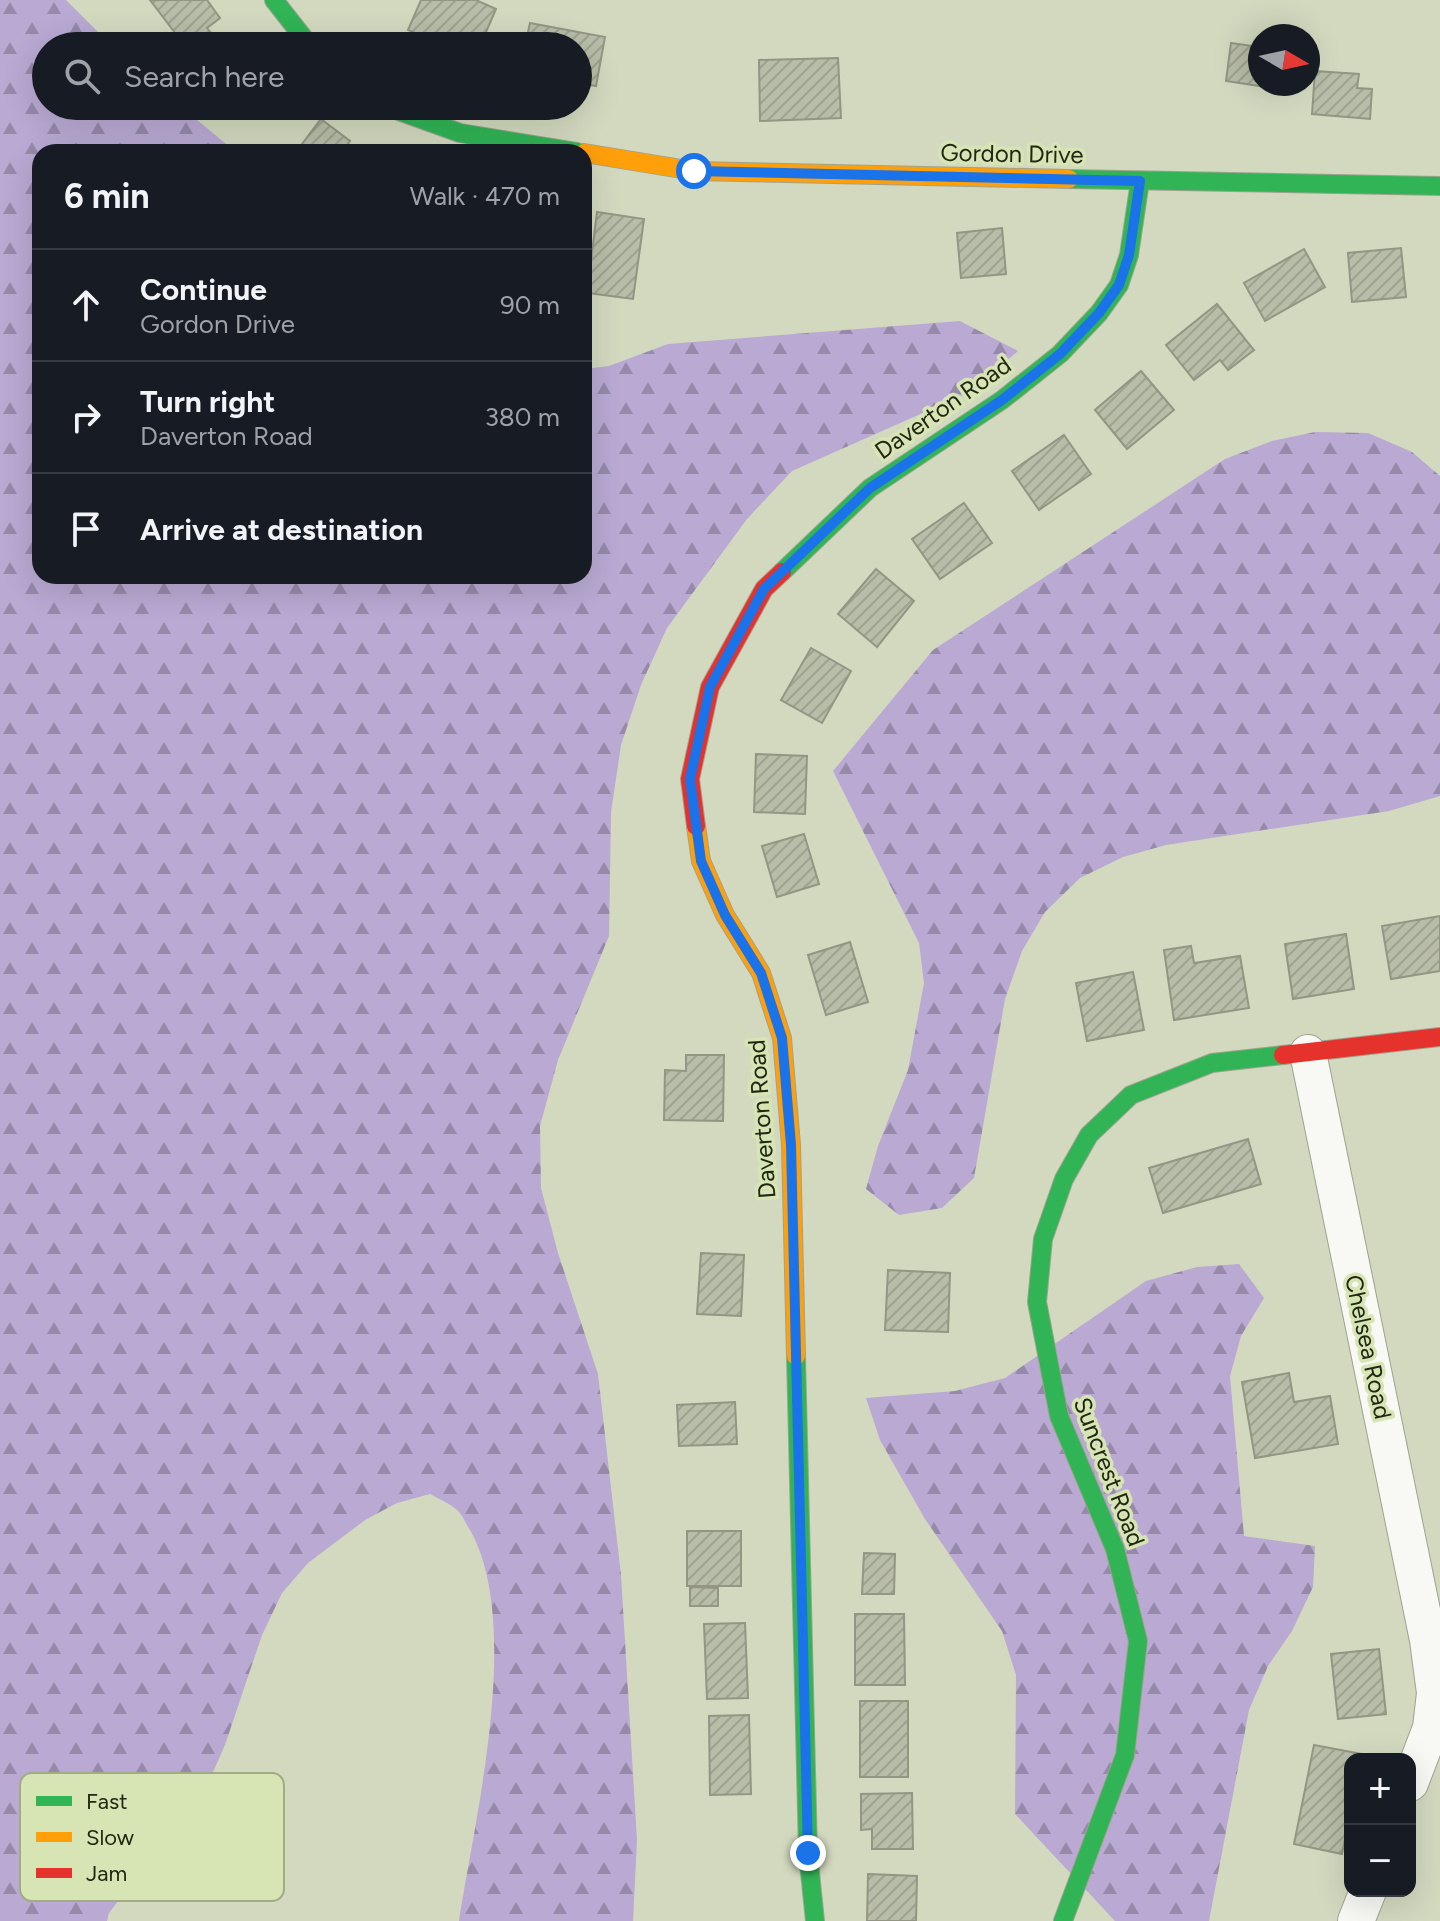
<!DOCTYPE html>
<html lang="en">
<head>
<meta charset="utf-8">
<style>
	body { margin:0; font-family:Figtree,sans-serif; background:#242831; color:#f1f3f6 }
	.controls { position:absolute; right:24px; bottom:24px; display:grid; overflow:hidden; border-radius:16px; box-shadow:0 8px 32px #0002 }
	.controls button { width:72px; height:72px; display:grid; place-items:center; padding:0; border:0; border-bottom:2px solid #363941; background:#171b24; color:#f1f3f6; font:40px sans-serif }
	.compass { position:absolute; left:1248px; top:24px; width:72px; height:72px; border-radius:50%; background:#171b24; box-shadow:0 8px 32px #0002; rotate:99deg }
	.stop { position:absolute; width:24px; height:24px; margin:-18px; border:6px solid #1a73e8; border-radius:50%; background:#fff }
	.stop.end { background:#1a73e8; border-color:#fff; box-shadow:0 2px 8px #0008 }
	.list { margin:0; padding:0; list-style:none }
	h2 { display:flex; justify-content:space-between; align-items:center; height:104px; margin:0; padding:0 32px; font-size:34px }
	h2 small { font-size:26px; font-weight:400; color:#9ea1a6 }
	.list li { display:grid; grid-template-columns:52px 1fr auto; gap:24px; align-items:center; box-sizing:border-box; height:112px; padding:0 32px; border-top:2px solid #363941 }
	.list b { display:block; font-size:30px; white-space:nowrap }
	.list p { margin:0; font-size:26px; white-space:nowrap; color:#9ea1a6 }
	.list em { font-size:26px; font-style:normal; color:#9ea1a6 }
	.icon { flex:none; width:44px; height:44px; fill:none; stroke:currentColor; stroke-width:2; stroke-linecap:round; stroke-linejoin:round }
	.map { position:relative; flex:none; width:1440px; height:1921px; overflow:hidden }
	.search { position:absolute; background:#171b24; box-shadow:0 8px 32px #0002; left:32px; top:32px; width:560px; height:88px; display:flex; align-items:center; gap:20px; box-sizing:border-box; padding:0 28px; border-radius:44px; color:#9ea1a6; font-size:30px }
	.panel { position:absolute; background:#171b24; box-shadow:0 8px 32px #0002; left:32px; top:144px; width:560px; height:440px; border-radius:24px }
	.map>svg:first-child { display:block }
	.forest { fill:url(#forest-firs) }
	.building { fill:url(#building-hatch); stroke:#929682; stroke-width:2 }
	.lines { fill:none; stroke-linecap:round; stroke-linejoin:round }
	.street-casing { stroke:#9ea38f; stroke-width:38 }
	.fast-casing { stroke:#9ea38f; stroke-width:20 }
	.slow-casing { stroke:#9ea38f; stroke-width:20 }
	.jam-casing { stroke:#9ea38f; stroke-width:20 }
	.street { stroke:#f8f9f5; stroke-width:36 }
	.fast { stroke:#30b455; stroke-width:18 }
	.slow { stroke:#ff9f0a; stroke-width:18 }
	.jam { stroke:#e5322d; stroke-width:18 }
	.route { stroke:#1a73e8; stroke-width:10 }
	.labels { text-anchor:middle; stroke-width:7; stroke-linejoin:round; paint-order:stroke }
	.street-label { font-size:24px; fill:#222614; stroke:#d7e4b4 }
	.key { fill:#d7e4b4; stroke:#a1ab84; stroke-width:2 }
	.key-label { font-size:22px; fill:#222614 }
</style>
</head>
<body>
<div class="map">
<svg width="1440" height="1921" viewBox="0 0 1440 1921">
	<defs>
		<pattern id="forest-firs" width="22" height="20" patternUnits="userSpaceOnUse" patternTransform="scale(2)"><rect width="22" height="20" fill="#b9a9d3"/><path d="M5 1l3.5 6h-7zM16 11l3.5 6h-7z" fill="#9689aa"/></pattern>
		<pattern id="building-hatch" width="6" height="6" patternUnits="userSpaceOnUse" patternTransform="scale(2)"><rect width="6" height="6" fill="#b8bda8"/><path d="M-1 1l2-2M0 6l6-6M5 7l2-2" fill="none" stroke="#9ea290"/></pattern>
	</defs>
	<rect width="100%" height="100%" fill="#d2d9bf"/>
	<!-- forest -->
	<g class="forest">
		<path d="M0,0H66L112,46H46V106H180L236,152H40V576H584V369L609,366L668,344L960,321L1018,351L970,392L792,471L747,519L667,628L641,685L621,745L611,812L609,936L558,1060L540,1126L541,1188L558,1253L598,1374L621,1575L637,1840L633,1921H459C475,1817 523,1624 470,1530C466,1524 462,1514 457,1510C449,1503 439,1499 430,1494L397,1503L365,1520L308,1563L282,1593L262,1635L225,1745L209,1781L109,1913L107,1921H0Z"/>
		<path d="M1315,432L1368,433L1412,452L1440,476V796L1389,811L1166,845L1123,857L1080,878L1045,912L1022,951L1005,999L974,1178L942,1208L899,1215L866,1189L878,1146L908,1070L924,983L919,943L833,771L933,650L1225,459L1272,441Z"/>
		<path d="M1239,1264L1264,1298L1241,1336L1230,1376L1244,1536L1315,1546L1313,1587L1292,1631L1268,1666L1249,1710L1209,1921H1115L1015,1814L1016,1675L1002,1631L925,1519L880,1440L866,1398L955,1391L1005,1378L1146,1281L1197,1267Z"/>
	</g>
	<!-- building -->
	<g class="building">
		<path d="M150,0H207L220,18L207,28L215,38L203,46H185Z"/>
		<path d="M421,0H476L496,9L480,46H446L408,30Z"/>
		<path d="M530,23L605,37L596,86L578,83V46H525Z"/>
		<path d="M1231,43L1260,47V84H1266V87L1226,81Z"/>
		<path d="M838,58L841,118L760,121L759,60Z"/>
		<path d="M1315,71L1359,74L1357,88L1372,89L1370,119L1312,114Z"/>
		<path d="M321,119L350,141L342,152H296Z"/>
		<path d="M597,212L644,219L633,299L587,293Z"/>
		<path d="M1002,228L1006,274L961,278L957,233Z"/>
		<path d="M1401,248L1406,297L1352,302L1348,253Z"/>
		<path d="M1304,249L1325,287L1265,321L1244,283Z"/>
		<path d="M1217,304L1254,350L1228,370L1220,360L1194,380L1166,345Z"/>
		<path d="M1141,371L1174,410L1127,449L1095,410Z"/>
		<path d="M1064,435L1091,474L1039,510L1012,471Z"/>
		<path d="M964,503L992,543L940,579L912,539Z"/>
		<path d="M876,569L914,601L877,647L838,614Z"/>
		<path d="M811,648L851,671L822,723L781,700Z"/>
		<path d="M756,754L807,756L805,814L754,812Z"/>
		<path d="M804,834L819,884L777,897L762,846Z"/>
		<path d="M1440,916V971L1391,979L1382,926Z"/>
		<path d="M1346,934L1354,989L1293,999L1285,944Z"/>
		<path d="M850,942L868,1002L826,1015L808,955Z"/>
		<path d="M1191,946L1194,963L1240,956L1249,1008L1174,1020L1164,950Z"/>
		<path d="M1133,972L1144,1030L1087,1041L1076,983Z"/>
		<path d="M686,1055H724L723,1121L664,1120L665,1070L686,1071Z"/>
		<path d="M1248,1139L1261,1184L1163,1213L1149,1168Z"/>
		<path d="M701,1253L744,1255L741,1316L697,1314Z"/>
		<path d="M888,1270L950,1273L948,1332L885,1330Z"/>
		<path d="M1289,1373L1294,1402L1330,1396L1338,1444L1255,1458L1242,1382Z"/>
		<path d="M735,1402L737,1444L679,1446L677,1405Z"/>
		<rect x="687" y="1531" width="54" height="55"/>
		<path d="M864,1553L895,1554L894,1594H862Z"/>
		<path d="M690,1587L718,1588V1606H690Z"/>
		<path d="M855,1614H904L905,1685H855Z"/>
		<path d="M745,1623L748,1698L707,1699L704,1624Z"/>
		<path d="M1379,1649L1386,1714L1338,1719L1331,1654Z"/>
		<rect x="860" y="1701" width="48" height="76"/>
		<path d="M749,1715L751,1794L710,1795L709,1716Z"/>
		<path d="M1314,1745L1362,1754L1361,1759H1350V1813L1342,1854L1294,1844Z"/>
		<path d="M912,1793L913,1849H872V1829L861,1830V1794Z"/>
		<path d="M868,1874L917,1876L916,1921H867Z"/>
	</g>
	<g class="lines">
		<!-- street casing -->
		<g class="street-casing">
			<g id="street">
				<path d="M1308,1053L1428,1640L1435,1693L1431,1728L1410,1783"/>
				<path d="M1356,1921L1368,1891"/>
			</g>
		</g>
		<!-- fast casing -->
		<g class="fast-casing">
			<g id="fast">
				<path d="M274,0L310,46"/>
				<path d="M385,106L460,133L577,152"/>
				<path d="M1069,179L1440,186"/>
				<path d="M782,572L870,488L1002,400L1060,354L1099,313L1119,285L1129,255L1140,181"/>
				<path d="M796,1356L808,1853L815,1921"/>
				<path d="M1063,1921L1125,1755L1138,1641L1115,1549L1059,1416L1037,1302L1043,1239L1064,1179L1089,1135L1131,1095L1212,1063L1283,1055"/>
			</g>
		</g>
		<!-- slow casing -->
		<g class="slow-casing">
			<g id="slow">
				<path d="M584,153L694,171L1069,179"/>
				<path d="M696,826L701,861L725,915L761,973L782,1038L791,1145L796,1356"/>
			</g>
		</g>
		<!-- jam casing -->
		<g class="jam-casing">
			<g id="jam">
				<path d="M696,826L690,779L710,687L764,589L782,572"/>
				<path d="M1283,1055L1440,1037"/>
			</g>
		</g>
		<!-- street -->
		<use href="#street" class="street"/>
		<!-- fast -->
		<use href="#fast" class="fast"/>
		<!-- slow -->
		<use href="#slow" class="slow"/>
		<!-- jam -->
		<use href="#jam" class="jam"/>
	</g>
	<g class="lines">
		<!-- route -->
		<path class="route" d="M694,171L1140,181L1129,255L1119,285L1099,313L1060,354L1002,400L870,488L764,589L710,687L690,779L701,861L725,915L761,973L782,1038L791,1145L808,1853"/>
	</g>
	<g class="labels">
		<!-- street labels -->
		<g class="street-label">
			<text transform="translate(1012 154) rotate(1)" y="8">Gordon Drive</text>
			<text transform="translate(943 408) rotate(-35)" y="8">Daverton Road</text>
			<text transform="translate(762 1119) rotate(-94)" y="8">Daverton Road</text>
			<text transform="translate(1368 1347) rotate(78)" y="8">Chelsea Road</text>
			<text transform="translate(1109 1472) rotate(69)" y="8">Suncrest Road</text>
		</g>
	</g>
	<!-- legend -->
	<rect x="20" y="1773" width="264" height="128" rx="12" class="key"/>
	<rect x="36" y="1796" width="36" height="10" fill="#30b455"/>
	<rect x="36" y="1832" width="36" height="10" fill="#ff9f0a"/>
	<rect x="36" y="1868" width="36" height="10" fill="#e5322d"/>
	<g class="key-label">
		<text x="86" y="1809">Fast</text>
		<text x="86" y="1845">Slow</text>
		<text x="86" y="1881">Jam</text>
	</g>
</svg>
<div class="controls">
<button>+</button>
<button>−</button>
</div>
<svg class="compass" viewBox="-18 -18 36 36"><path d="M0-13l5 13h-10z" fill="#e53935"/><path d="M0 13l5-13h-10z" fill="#9ea1a6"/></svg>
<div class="stop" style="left:694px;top:171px"></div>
<div class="stop end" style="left:808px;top:1853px"></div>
<div class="search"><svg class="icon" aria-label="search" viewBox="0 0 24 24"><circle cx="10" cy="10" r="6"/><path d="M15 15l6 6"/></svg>Search here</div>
<section class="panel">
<h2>6 min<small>Walk · 470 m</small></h2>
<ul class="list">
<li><svg class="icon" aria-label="ahead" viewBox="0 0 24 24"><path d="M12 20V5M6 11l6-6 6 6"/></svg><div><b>Continue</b><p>Gordon Drive</p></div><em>90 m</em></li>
<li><svg class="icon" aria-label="right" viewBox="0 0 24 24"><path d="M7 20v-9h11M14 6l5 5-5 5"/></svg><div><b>Turn right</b><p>Daverton Road</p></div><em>380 m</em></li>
<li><svg class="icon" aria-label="arrive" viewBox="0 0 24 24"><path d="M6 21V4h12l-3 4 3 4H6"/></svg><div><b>Arrive at destination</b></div></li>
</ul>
</section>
</div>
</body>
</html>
